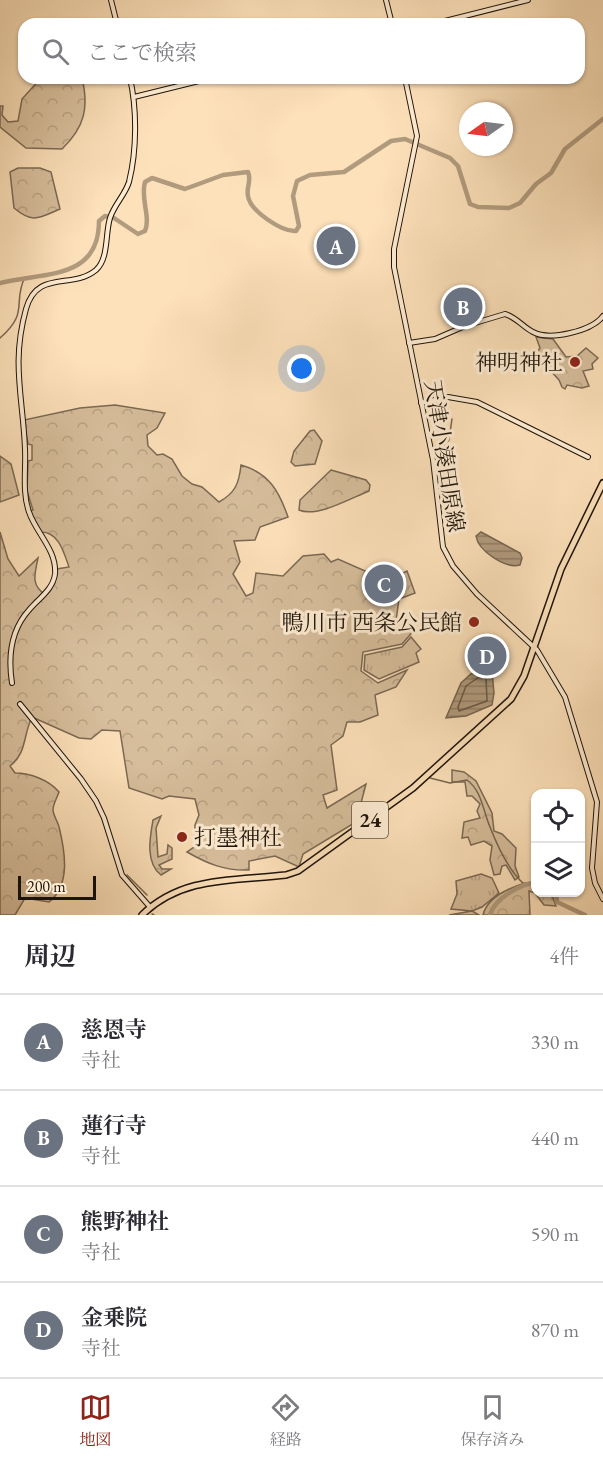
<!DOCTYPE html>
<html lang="ja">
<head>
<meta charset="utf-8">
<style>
	body { margin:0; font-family:"EB Garamond","Noto Serif JP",serif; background:#f7f7f7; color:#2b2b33 }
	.controls { position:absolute; right:18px; bottom:18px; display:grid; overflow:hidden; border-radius:12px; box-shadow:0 2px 4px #0004 }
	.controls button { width:54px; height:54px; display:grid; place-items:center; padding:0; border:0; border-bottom:2px solid #e1e1e2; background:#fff; color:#2b2b33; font:30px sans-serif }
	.compass { position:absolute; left:459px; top:102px; width:54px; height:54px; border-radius:50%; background:#fff; box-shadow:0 2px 4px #0004; rotate:256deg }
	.scale { position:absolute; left:18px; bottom:15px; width:78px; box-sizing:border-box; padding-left:6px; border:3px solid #1d140b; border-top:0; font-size:16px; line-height:21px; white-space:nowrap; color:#1d140b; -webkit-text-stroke:4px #feecd2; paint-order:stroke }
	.you { position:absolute; left:302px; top:369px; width:21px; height:21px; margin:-15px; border:4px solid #fff; border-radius:50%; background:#1a73e8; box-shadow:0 0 0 9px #1a73e833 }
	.badge { display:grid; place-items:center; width:39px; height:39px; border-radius:50%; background:#8f2418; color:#fff; font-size:20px; font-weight:700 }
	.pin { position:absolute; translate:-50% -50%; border:3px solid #fff; box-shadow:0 2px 6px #0006 }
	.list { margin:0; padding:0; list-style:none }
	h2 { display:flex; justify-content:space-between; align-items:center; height:78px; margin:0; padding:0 24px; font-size:26px }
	h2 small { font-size:20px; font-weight:400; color:#7c7c81 }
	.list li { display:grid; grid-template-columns:39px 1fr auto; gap:18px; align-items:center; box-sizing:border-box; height:96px; padding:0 24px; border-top:2px solid #e1e1e2 }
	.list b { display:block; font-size:22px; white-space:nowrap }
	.list p { margin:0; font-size:20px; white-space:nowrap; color:#7c7c81 }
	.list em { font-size:20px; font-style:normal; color:#7c7c81 }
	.icon { flex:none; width:33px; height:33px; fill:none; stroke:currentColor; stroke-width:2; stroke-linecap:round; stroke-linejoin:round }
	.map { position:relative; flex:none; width:603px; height:915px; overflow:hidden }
	.search { position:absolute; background:#fff; box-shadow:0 2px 4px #0004; left:18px; right:18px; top:18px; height:66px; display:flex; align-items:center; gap:15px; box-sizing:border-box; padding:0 21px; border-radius:18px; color:#7c7c81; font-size:22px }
	.sheet { height:462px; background:#fff }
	nav { display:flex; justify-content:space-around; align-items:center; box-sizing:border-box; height:84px; border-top:2px solid #e1e1e2; background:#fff; font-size:16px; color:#7c7c81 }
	nav a { display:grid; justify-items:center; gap:3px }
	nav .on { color:#8f2418 }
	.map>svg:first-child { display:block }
	.grass { fill:url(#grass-tufts); stroke:#7a6954; stroke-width:1.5 }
	.forest { fill:url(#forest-crowns); stroke:#7a6954; stroke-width:1.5 }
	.water { fill:url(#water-rules); stroke:#766550; stroke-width:1.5 }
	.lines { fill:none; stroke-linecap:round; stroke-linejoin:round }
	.shore { stroke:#675844; stroke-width:1.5 }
	.stream { stroke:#766550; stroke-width:1.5 }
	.river { stroke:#b19b7e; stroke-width:4.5 }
	.secondary-tunnel { stroke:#dbc2a0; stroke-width:4; stroke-dasharray:4 2; stroke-linecap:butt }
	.secondary-casing { stroke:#1d140b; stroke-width:6 }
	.primary-casing { stroke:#1d140b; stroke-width:8 }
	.secondary { stroke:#feecd2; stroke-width:4 }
	.primary { stroke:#fde1ba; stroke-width:5 }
	.poi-dot { fill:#8f2418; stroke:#feecd2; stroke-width:2 }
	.labels { text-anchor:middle; stroke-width:6; stroke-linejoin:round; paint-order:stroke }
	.shield { fill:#feecd2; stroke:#605547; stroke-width:1.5 }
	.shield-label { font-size:21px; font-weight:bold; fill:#1d140b }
	.poi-label { font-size:22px; fill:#1d140b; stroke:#feecd2; text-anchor:end }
	.street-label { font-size:22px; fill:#1d140b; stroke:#feecd2 }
</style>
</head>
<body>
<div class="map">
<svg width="603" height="915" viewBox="0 0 603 915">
	<defs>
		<pattern id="grass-tufts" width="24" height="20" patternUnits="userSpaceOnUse" patternTransform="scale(1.5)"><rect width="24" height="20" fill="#d7be9c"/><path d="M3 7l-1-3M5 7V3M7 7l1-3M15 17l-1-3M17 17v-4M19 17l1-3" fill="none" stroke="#b8a285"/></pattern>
		<pattern id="forest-crowns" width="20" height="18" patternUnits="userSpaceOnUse" patternTransform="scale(1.5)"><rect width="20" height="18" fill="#d7be9c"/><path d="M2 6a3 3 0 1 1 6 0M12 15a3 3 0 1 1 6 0" fill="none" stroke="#b8a285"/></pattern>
		<pattern id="water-rules" width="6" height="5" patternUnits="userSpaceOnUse" patternTransform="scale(1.5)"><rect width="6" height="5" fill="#b19b7e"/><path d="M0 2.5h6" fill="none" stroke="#8f7d65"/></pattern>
	</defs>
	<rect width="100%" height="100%" fill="#fde1ba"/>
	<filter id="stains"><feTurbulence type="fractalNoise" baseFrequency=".00333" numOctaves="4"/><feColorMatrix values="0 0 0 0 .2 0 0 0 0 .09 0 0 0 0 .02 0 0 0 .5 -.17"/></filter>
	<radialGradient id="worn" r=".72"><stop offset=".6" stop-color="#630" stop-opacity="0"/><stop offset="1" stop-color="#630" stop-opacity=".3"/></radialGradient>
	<!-- grass -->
	<g class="grass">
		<path d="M411,637L421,649L416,653L419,662L379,679L364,670L365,655L402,647Z"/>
		<path d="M481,874L492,878L499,893L482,907L472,911L479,915H449L472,911L451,909L457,894L456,881Z"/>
	</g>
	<!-- forest -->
	<g class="forest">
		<path d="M41,78H82C89,107 85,127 62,149L26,148L0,127V106H3L2,115L8,122L18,121L22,99Z"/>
		<path d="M18,168H40L51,172L60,209C39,218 33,224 14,208L10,172Z"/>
		<path d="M536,337L553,339L566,357L577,356L586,348L598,358L592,364L593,369L583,371L589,386L582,388L567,385L565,389L562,387L559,380L548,368L552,357L544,358L536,354L540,348Z"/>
		<path d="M115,405L165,413L157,428L147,435L148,446L157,455L163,454L172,459L182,476L192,484L202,487L219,502C235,493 239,484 241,465C269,473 279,491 288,517L260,527L255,540L234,541L240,562L233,574L246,596L253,593L256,573L283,576L303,556L324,554L331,562L338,559L365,571L391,568L397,576L407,571L415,593L399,599L395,628L404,630L408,624L416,628L402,644L363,652L361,671L378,683L407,670L396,687L375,695L378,715L360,722H347L343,736L331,745L337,790L323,795L327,808L366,784L356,822L303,854L299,867L275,856L249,861V870C225,871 208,864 187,852L194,847L195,825L199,815L195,799L169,796L162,799L129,788L120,731L102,730L91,739L79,738L32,717C23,735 27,753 10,766L15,773C30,773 49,780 59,792C57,798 53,804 53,810C53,815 58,822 59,827C65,851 71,885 49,902L25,898L15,915H0V532L8,559L19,576L38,558C35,574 30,585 46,595L54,584L57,569L69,567C64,553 59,532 41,532L30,511L33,510L27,491L28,461L32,460V445L28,444L24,420L80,408Z"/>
		<path d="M314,430L322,441L315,464L295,466L291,462L294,451L310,431Z"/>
		<path d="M0,456L11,464L19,495L0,502Z"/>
		<path d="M331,470L366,480L370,485L369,491C351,498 317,518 299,510L300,500Z"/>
		<path d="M452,770L464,772L476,781L492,813L494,831L502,834L516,848L515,866L519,877L515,880L506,865L502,866L500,874L494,875L490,860L492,846L484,841L471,845L468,837L462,838L464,822L480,818L477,811L480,804L472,796H467L465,782H452Z"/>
		<path d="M161,816L156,828L158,857L167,854L168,845L172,848V859L159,865L162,869H171L161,875C145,863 150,837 153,820Z"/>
		<path d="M525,883L535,884L536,892L551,893L556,906L544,905L535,893L529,891L530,915H483C487,898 509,888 525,883Z"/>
	</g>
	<!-- water -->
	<g class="water">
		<path d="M481,532L520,553L522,558L520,565C506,569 478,551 476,536Z"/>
		<path d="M484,669L492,671L494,693L492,705L466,716L446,718L461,683L471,674Z"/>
	</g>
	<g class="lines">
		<!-- shore -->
		<path class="shore" d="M479,677L486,678L487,701L459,711L458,707L466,686Z"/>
		<!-- stream -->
		<g class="stream">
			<path d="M0,338C30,312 12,303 25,277"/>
			<path d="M436,454L449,440L452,419"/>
			<path d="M430,778L450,783L467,780C482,791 483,811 490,827C497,845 509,871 524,884"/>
			<path d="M127,875L147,895"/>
			<path d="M152,914L154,915"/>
		</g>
		<!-- river -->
		<g class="river">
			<path d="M0,283C45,272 99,280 99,221L105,216L114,218L138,234L145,231C151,217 140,198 145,182L152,178L185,189L223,175L248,172C252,180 246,187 248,196C250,211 282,232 296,231L299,226L293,196L297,181L310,175L344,172L391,141L405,139L450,158L458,166L470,204L478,207L509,208L520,203L536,184L551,173L565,149L603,119"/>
			<path d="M556,892L557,902L585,915"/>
			<path d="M490,915C495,898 519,885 536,882"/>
		</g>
		<!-- secondary-tunnel -->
		<path class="secondary-tunnel" d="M12,683L14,695L20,704"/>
		<!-- secondary casing -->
		<g class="secondary-casing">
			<g id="secondary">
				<path d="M111,0L117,24"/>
				<path d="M386,0L392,24"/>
				<path d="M433,24L528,0"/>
				<path d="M405,78L417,136L394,249V267L433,460L443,547L453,566L477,594L537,650L565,697L597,802L592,868L595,883L603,899"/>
				<path d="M134,97L211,78"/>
				<path d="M409,343L435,339L465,326L505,314C516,317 523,327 533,332C550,341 592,331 603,316"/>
				<path d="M421,403L448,397L477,402L588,457"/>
				<path d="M12,683C8,657 10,631 29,610C38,599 53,590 55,574C57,550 36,533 29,512C22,492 26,470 25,449C23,397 11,363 26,309C37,269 72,290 96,270C109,258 105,234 110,218C114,205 125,195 129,182C137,150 137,109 130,78"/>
				<path d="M20,704L81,779L96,801L104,818L122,875L150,907"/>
			</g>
		</g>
		<!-- primary casing -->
		<g class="primary-casing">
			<path id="primary" d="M142,915C182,876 233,881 286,875L298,871L413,788L511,699L524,676L561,569L603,483"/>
		</g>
		<!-- secondary -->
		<use href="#secondary" class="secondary"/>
		<!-- primary -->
		<use href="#primary" class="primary"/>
	</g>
	<!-- markers -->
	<g class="poi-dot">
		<circle cx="575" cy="362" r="6"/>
		<circle cx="474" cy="622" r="6"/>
		<circle cx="182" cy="837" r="6"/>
	</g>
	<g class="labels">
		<!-- shield labels -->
		<rect class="shield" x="352" y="802" width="36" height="36" rx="4.5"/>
		<g class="shield-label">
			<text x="370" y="827">24</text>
		</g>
		<!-- poi labels -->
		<g class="poi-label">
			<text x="563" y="370">神明神社</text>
			<text x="462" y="630">鴨川市 西条公民館</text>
			<text x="194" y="845" text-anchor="start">打墨神社</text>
		</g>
		<!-- street labels -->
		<g class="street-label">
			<text transform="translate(445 456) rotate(81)" y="8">天津小湊田原線</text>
		</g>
	</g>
	<rect width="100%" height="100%" filter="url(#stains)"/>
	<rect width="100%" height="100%" fill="url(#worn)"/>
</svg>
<div class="controls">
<button><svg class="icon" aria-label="locate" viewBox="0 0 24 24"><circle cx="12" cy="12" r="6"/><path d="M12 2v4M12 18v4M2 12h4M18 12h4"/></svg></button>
<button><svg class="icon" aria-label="layers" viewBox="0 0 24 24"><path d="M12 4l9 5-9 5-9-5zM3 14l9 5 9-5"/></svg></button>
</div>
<svg class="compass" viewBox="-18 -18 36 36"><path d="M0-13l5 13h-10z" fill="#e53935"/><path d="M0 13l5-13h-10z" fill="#7c7c81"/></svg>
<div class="scale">200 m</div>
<div class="you"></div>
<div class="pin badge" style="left:336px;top:246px;background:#6b7280">A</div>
<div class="pin badge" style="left:463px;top:307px;background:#6b7280">B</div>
<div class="pin badge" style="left:384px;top:584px;background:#6b7280">C</div>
<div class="pin badge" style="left:487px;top:656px;background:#6b7280">D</div>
<div class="search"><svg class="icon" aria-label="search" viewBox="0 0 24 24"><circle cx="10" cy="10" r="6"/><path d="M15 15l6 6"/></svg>ここで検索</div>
</div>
<section class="sheet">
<h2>周辺<small>4件</small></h2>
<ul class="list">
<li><span class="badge" style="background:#6b7280">A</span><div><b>慈恩寺</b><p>寺社</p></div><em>330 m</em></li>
<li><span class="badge" style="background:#6b7280">B</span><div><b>蓮行寺</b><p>寺社</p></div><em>440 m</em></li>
<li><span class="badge" style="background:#6b7280">C</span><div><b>熊野神社</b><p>寺社</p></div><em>590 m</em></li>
<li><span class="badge" style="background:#6b7280">D</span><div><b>金乗院</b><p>寺社</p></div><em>870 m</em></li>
</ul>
</section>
<nav>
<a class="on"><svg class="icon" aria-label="map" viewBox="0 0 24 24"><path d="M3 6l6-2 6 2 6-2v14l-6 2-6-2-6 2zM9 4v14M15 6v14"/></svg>地図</a>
<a><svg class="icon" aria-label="directions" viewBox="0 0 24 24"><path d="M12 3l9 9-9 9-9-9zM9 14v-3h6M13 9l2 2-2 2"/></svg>経路</a>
<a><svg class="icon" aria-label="saved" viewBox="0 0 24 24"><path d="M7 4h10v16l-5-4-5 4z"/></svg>保存済み</a>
</nav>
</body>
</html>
